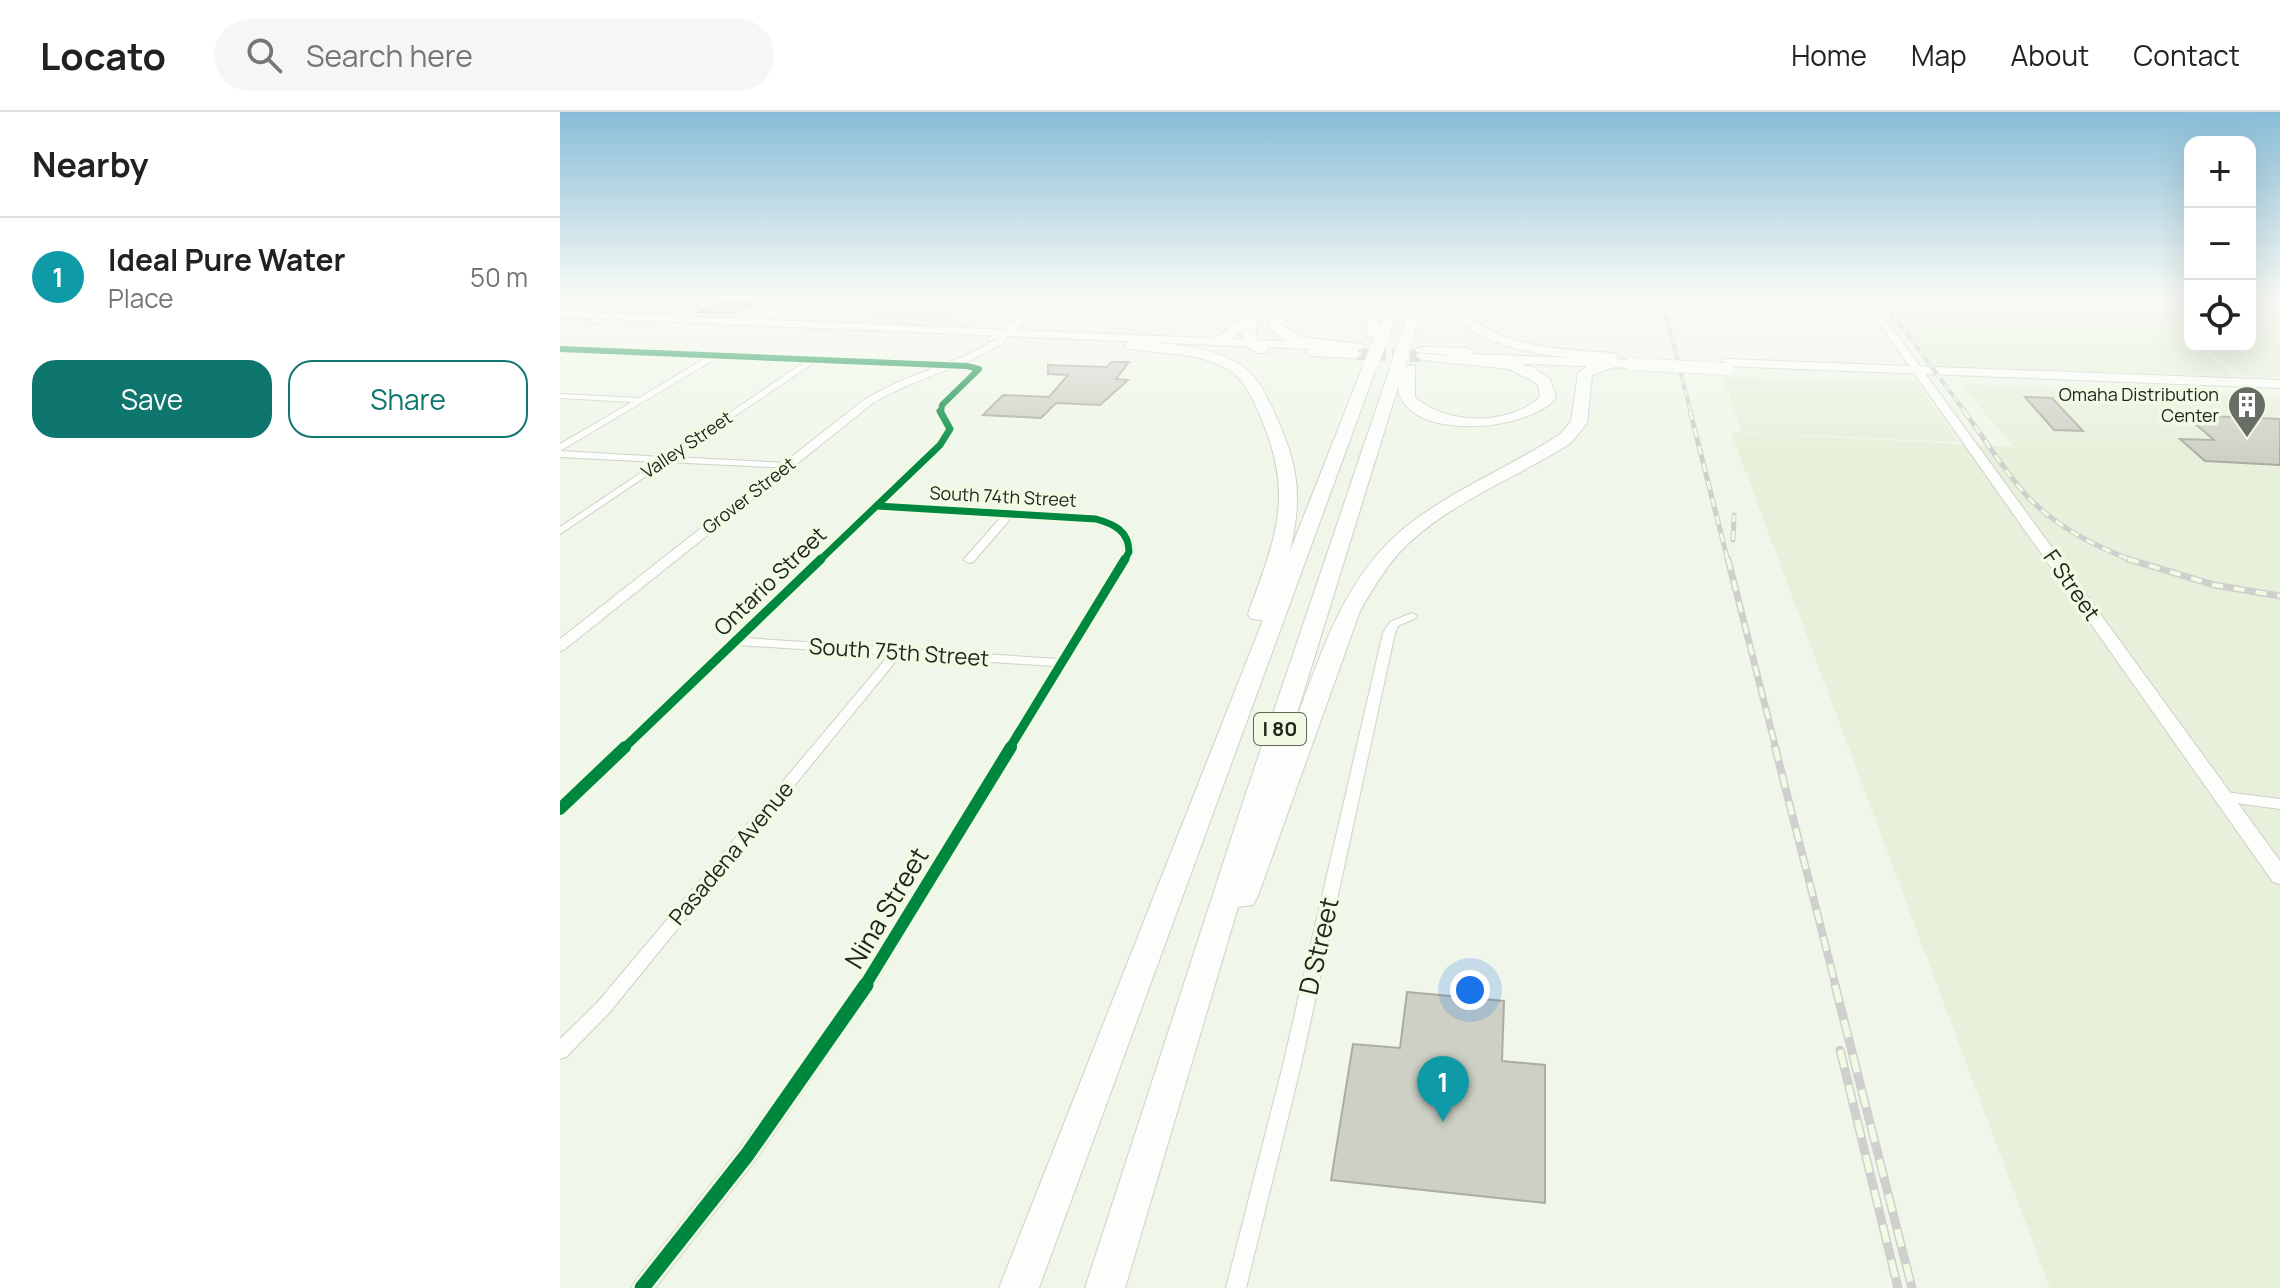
<!DOCTYPE html>
<html lang="en">
<head>
<meta charset="utf-8">
<style>
	body { margin:0; font-family:Manrope,sans-serif; background:#f6f6f6; color:#222 }
	.controls { position:absolute; right:24px; top:24px; display:grid; overflow:hidden; border-radius:16px; box-shadow:0 8px 32px #0002 }
	.controls button { width:72px; height:72px; display:grid; place-items:center; padding:0; border:0; border-bottom:2px solid #e0e0e0; background:#fff; color:#222; font:40px sans-serif }
	.you { position:absolute; left:910px; top:878px; width:28px; height:28px; margin:-20px; border:6px solid #fff; border-radius:50%; background:#1a73e8; box-shadow:0 0 0 12px #1a73e833 }
	.badge { display:grid; place-items:center; width:52px; height:52px; border-radius:50%; background:#0f766e; color:#fff; font-size:26px; font-weight:700 }
	.pin { position:absolute; translate:-50% -66px; filter:drop-shadow(0 2px 4px #0008) }
	.pin::after { content:''; position:absolute; top:42px; width:28px; height:24px; background:inherit; clip-path:polygon(0 0,100% 0,50% 100%) }
	.list { margin:0; padding:0; list-style:none }
	h2 { display:flex; justify-content:space-between; align-items:center; height:104px; margin:0; padding:0 32px; font-size:34px }
	h2 small { font-size:26px; font-weight:400; color:#767676 }
	.list li { display:grid; grid-template-columns:52px 1fr auto; gap:24px; align-items:center; box-sizing:border-box; height:120px; padding:0 32px; border-top:2px solid #e0e0e0 }
	.list b { display:block; font-size:30px; white-space:nowrap }
	.list p { margin:0; font-size:26px; white-space:nowrap; color:#767676 }
	.list em { font-size:26px; font-style:normal; color:#767676 }
	.actions { display:flex; gap:16px; padding:24px 32px }
	.actions a { flex:1; padding:18px 0; border:2px solid #0f766e; border-radius:24px; text-align:center; font-size:28px; color:#0f766e }
	.actions .main { background:#0f766e; color:#fff }
	.icon { flex:none; width:44px; height:44px; fill:none; stroke:currentColor; stroke-width:2; stroke-linecap:round; stroke-linejoin:round }
	.map { position:relative; flex:none; width:1720px; height:1176px; overflow:hidden }
	header { display:flex; align-items:center; gap:48px; box-sizing:border-box; height:112px; padding:0 40px; background:#fff; border-bottom:2px solid #e0e0e0 }
	header strong { font-size:38px }
	nav { display:flex; gap:44px; margin-inline-start:auto; font-size:28px }
	.search { width:560px; height:72px; background:#f6f6f6; display:flex; align-items:center; gap:20px; box-sizing:border-box; padding:0 28px; border-radius:44px; color:#767676; font-size:30px }
	main { display:flex }
	aside { flex:1; background:#fff }
	.map>svg:first-child { display:block }
	.built { fill:#e7f0da }
	.building { fill:#ced0c6; stroke:#abaca3; stroke-width:2 }
	.lines { fill:none; stroke-linecap:round; stroke-linejoin:round }
	.primary-tunnel { stroke:#c7ccc0; stroke-width:12; stroke-dasharray:12 6; stroke-linecap:butt }
	.minor-casing { stroke:#cdd2c8; stroke-width:2 }
	.tertiary-casing { stroke:#cdd2c8; stroke-width:2 }
	.secondary-casing { stroke:#cdd2c8; stroke-width:2 }
	.primary-casing { stroke:#cdd2c8; stroke-width:2 }
	.motorway-casing { stroke:#cdd2c8; stroke-width:2 }
	.minor { fill:#fdfefc; fill-rule:evenodd }
	.tertiary { fill:#fdfefc; fill-rule:evenodd }
	.secondary { fill:#fdfefc; fill-rule:evenodd }
	.primary { fill:#fdfefc; fill-rule:evenodd }
	.motorway { fill:#fdfefc; fill-rule:evenodd }
	.rail-far4-casing { stroke:#cfd0cd; stroke-width:4 }
	.rail-far3-casing { stroke:#cfd0cd; stroke-width:5 }
	.rail-far2-casing { stroke:#cfd0cd; stroke-width:7 }
	.rail-far1-casing { stroke:#cfd0cd; stroke-width:8 }
	.rail-casing { stroke:#cfd0cd; stroke-width:9 }
	.rail-far4 { stroke:#f1fbe4; stroke-width:2; stroke-dasharray:7; stroke-linecap:butt }
	.rail-far3 { stroke:#f1fbe4; stroke-width:3; stroke-dasharray:9; stroke-linecap:butt }
	.rail-far2 { stroke:#f1fbe4; stroke-width:4; stroke-dasharray:11; stroke-linecap:butt }
	.rail-far1 { stroke:#f1fbe4; stroke-width:5; stroke-dasharray:14; stroke-linecap:butt }
	.rail { stroke:#f1fbe4; stroke-width:6; stroke-dasharray:18; stroke-linecap:butt }
	.primary-bridge-casing { stroke:#cdd2c8; stroke-width:13; stroke-linecap:butt }
	.motorway-bridge-casing { stroke:#cdd2c8; stroke-width:15; stroke-linecap:butt }
	.primary-bridge { stroke:#fdfefc; stroke-width:12 }
	.motorway-bridge { stroke:#fdfefc; stroke-width:14 }
	.cycleway-far4-casing { stroke:#f1fbe4; stroke-width:9 }
	.cycleway-far3-casing { stroke:#f1fbe4; stroke-width:11 }
	.cycleway-far2-casing { stroke:#f1fbe4; stroke-width:14 }
	.cycleway-far1-casing { stroke:#f1fbe4; stroke-width:17 }
	.cycleway-casing { stroke:#f1fbe4; stroke-width:20 }
	.cycleway-far4 { stroke:#00873e; stroke-width:6 }
	.cycleway-far3 { stroke:#00873e; stroke-width:7 }
	.cycleway-far2 { stroke:#00873e; stroke-width:9 }
	.cycleway-far1 { stroke:#00873e; stroke-width:12 }
	.cycleway { stroke:#00873e; stroke-width:15 }
	.labels { text-anchor:middle; stroke-width:7; stroke-linejoin:round; paint-order:stroke }
	.far-poi-label { font-size:18px; fill:#21251d; stroke:#f1fbe4; text-anchor:end }
	.far-street-label { font-size:18px; fill:#21251d; stroke:#f1fbe4 }
	.shield { fill:#f1fbe4; stroke:#5f6559; stroke-width:2 }
	.shield-label { font-size:20px; font-weight:bold; fill:#21251d }
	.street-label { font-size:22px; fill:#21251d; stroke:#f1fbe4 }
	.near-street-label { font-size:26px; fill:#21251d; stroke:#f1fbe4 }
</style>
</head>
<body>
<header>
<strong>Locato</strong>
<div class="search"><svg class="icon" aria-label="search" viewBox="0 0 24 24"><circle cx="10" cy="10" r="6"/><path d="M15 15l6 6"/></svg>Search here</div>
<nav><a>Home</a><a>Map</a><a>About</a><a>Contact</a></nav>
</header>
<main>
<aside>
<h2>Nearby<small></small></h2>
<ul class="list">
<li><span class="badge" style="background:#0f9aa8">1</span><div><b>Ideal Pure Water</b><p>Place</p></div><em>50 m</em></li>
</ul>
<div class="actions"><a class="main">Save</a><a>Share</a></div>
</aside>
<div class="map">
<svg width="1720" height="1176" viewBox="0 0 1720 1176">
	<rect width="100%" height="100%" fill="#f0f6e9"/>
	<!-- built -->
	<g class="built">
		<path d="M347,183H480L477,186L425,184L388,216L291,212L319,193L332,194Z"/>
		<path d="M1323,183L1578,185L1630,213V216H1614L1630,229V234H1636L1675,264L1378,255L1322,187Z"/>
		<path d="M1690,219L1720,221V266L1683,264L1642,234H1690Z"/>
		<path d="M1163,265L1356,270L1399,330L1182,320Z"/>
		<path d="M1400,272L1720,285V1176H1490L1171,320L1454,335Z"/>
	</g>
	<!-- building -->
	<g class="building">
		<path d="M158,190L192,191L174,201L140,200Z"/>
		<path d="M551,250H569L556,267L568,268L540,293L496,291L481,306L423,303L443,283L489,285L508,263L488,262V253L547,255Z"/>
		<path d="M1465,285L1492,286L1523,319L1494,318Z"/>
		<path d="M1625,303L1720,307V353L1645,349L1620,327L1654,328Z"/>
		<path d="M847,880L944,889L942,949L985,953V1091L771,1068L793,932L840,936Z"/>
	</g>
	<g class="lines">
		<!-- primary-tunnel -->
		<path class="primary-tunnel" d="M796,242L860,244"/>
		<!-- minor casing -->
		<g class="minor-casing">
			<g id="minor">
				<path d="M283,183H291L243,213L238,212Z"/>
				<path d="M0,235L407,252L422,255V259L386,294L384,299L394,317L383,335L324,392L536,404C556,410 574,417 574,440L300,897L194,1050L95,1176H72L75,1169L180,1036L288,887L494,554L340,544L49,901L6,945L0,947V927L37,891L329,543L178,533L5,701L0,702V689L377,331L386,317L376,299L378,293L414,258L255,250L114,345L228,351L231,352V356L107,350L0,422V415L97,350L0,345V339L104,345L246,249L157,246L0,339V332L72,290L0,286V282L79,286L147,245L0,239ZM319,397L442,404L405,446L404,448L409,451L413,450L452,405L540,411C555,416 564,423 564,440L498,547L185,526Z"/>
				<path d="M852,501L857,504L856,506L838,514L835,521L741,953L686,1176H666L723,953L823,521L830,510Z"/>
				<path d="M1666,680L1720,687V697L1661,689L1659,685L1661,681Z"/>
			</g>
		</g>
		<!-- tertiary casing -->
		<g class="tertiary-casing">
			<g id="tertiary">
				<path d="M80,183H91L35,212L28,210Z"/>
				<path d="M1299,183H1308L1720,749V772L1713,770Z"/>
				<path d="M443,224L446,225V229C404,256 355,266 313,291L5,537L0,539V527L305,287L338,270L407,243Z"/>
			</g>
		</g>
		<!-- secondary casing -->
		<g class="secondary-casing">
			<path id="secondary" d="M484,183H494L450,223L429,229V225L442,219Z"/>
		</g>
		<!-- primary casing -->
		<g class="primary-casing">
			<g id="primary">
				<path d="M0,199L763,231L769,234L765,237L796,238L802,242L796,246L751,244L745,240L749,237L0,205Z"/>
				<path d="M861,235L908,236L912,238V242L1072,248L1078,252L1072,256L892,249L888,248V243L857,240L855,238Z"/>
				<path d="M1167,247L1720,268V276L1163,254V248Z"/>
			</g>
		</g>
		<!-- motorway casing -->
		<g class="motorway-casing">
			<g id="motorway">
				<path d="M723,183L736,185C719,198 691,200 696,228L708,235V241H698L687,235L681,220L663,233L651,230L690,199Z"/>
				<path d="M832,183H844L828,225H807V211C787,190 741,192 721,212L741,225L802,232L804,235L797,239C768,237 725,240 707,212C729,186 804,177 820,212Z"/>
				<path d="M855,183H867L854,223L847,227L840,223Z"/>
				<path d="M881,183H893C921,236 1000,237 1052,241L1057,242V248L1062,252L1032,263L1027,311L1011,331C955,367 884,392 838,442C823,460 811,479 800,499L698,784L693,793L678,795L565,1176H525L684,687L830,256L837,252L844,255L855,253V285C886,313 949,314 980,285L978,272L949,257L863,248L856,244L858,241L951,249L974,256L990,267L996,286C967,321 843,330 838,275L730,624C760,547 782,462 852,410C897,376 951,354 999,323L1011,310L1018,261L1031,251L1045,249C988,244 909,240 881,183Z"/>
				<path d="M571,229C607,232 647,232 679,252C698,263 706,283 715,302C738,352 743,384 730,439L803,254L810,250L817,254L479,1176H439L703,508L691,507L688,502C717,421 735,384 699,301C690,281 683,264 662,254C631,239 599,243 566,236L564,233Z"/>
			</g>
		</g>
		<!-- minor -->
		<use href="#minor" class="minor"/>
		<!-- tertiary -->
		<use href="#tertiary" class="tertiary"/>
		<!-- secondary -->
		<use href="#secondary" class="secondary"/>
		<!-- primary -->
		<use href="#primary" class="primary"/>
		<!-- motorway -->
		<use href="#motorway" class="motorway"/>
		<!-- rail-far4 casing -->
		<g class="rail-far4-casing">
			<g id="rail-far4">
				<path d="M1101,183L1131,301"/>
				<path d="M1318,183L1406,301"/>
			</g>
		</g>
		<!-- rail-far3 casing -->
		<g class="rail-far3-casing">
			<g id="rail-far3">
				<path d="M1130,299L1168,449"/>
				<path d="M1404,299C1425,327 1444,359 1467,384C1496,415 1535,434 1573,449"/>
				<path d="M1173,428L1174,403"/>
			</g>
		</g>
		<!-- rail-far2 casing -->
		<g class="rail-far2-casing">
			<g id="rail-far2">
				<path d="M1168,447L1216,637"/>
				<path d="M1568,447L1654,473L1720,484"/>
			</g>
		</g>
		<!-- rail-far1 casing -->
		<g class="rail-far1-casing">
			<path id="rail-far1" d="M1215,635L1276,875"/>
		</g>
		<!-- rail casing -->
		<g class="rail-casing">
			<g id="rail">
				<path d="M1275,873L1352,1176"/>
				<path d="M1280,938L1338,1176"/>
			</g>
		</g>
		<!-- rail-far4 -->
		<use href="#rail-far4" class="rail-far4"/>
		<!-- rail-far3 -->
		<use href="#rail-far3" class="rail-far3"/>
		<!-- rail-far2 -->
		<use href="#rail-far2" class="rail-far2"/>
		<!-- rail-far1 -->
		<use href="#rail-far1" class="rail-far1"/>
		<!-- rail -->
		<use href="#rail" class="rail"/>
		<!-- primary-bridge casing -->
		<g class="primary-bridge-casing">
			<path id="primary-bridge" d="M1072,252L1168,257"/>
		</g>
		<!-- motorway-bridge casing -->
		<g class="motorway-bridge-casing">
			<g id="motorway-bridge">
				<path d="M810,254L823,222"/>
				<path d="M837,256L847,223"/>
			</g>
		</g>
		<!-- primary-bridge -->
		<use href="#primary-bridge" class="primary-bridge"/>
		<!-- motorway-bridge -->
		<use href="#motorway-bridge" class="motorway-bridge"/>
		<!-- cycleway-far4 casing -->
		<g class="cycleway-far4-casing">
			<path id="cycleway-far4" d="M0,237L407,254L419,257L382,293L381,301"/>
		</g>
		<!-- cycleway-far3 casing -->
		<g class="cycleway-far3-casing">
			<g id="cycleway-far3">
				<path d="M317,394L536,407C554,412 569,419 569,440L564,449"/>
				<path d="M259,449L380,333L390,317L380,299"/>
			</g>
		</g>
		<!-- cycleway-far2 casing -->
		<g class="cycleway-far2-casing">
			<g id="cycleway-far2">
				<path d="M63,637L261,447"/>
				<path d="M449,637L565,447"/>
			</g>
		</g>
		<!-- cycleway-far1 casing -->
		<g class="cycleway-far1-casing">
			<g id="cycleway-far1">
				<path d="M0,697L65,635"/>
				<path d="M304,875L451,635"/>
			</g>
		</g>
		<!-- cycleway casing -->
		<g class="cycleway-casing">
			<path id="cycleway" d="M82,1176L187,1043L306,873"/>
		</g>
		<!-- cycleway-far4 -->
		<use href="#cycleway-far4" class="cycleway-far4"/>
		<!-- cycleway-far3 -->
		<use href="#cycleway-far3" class="cycleway-far3"/>
		<!-- cycleway-far2 -->
		<use href="#cycleway-far2" class="cycleway-far2"/>
		<!-- cycleway-far1 -->
		<use href="#cycleway-far1" class="cycleway-far1"/>
		<!-- cycleway -->
		<use href="#cycleway" class="cycleway"/>
	</g>
	<!-- sky -->
	<linearGradient id="sky" x2="0" y2="1"><stop stop-color="#89bdd8"/><stop offset="0.53" stop-color="#f8fbf5"/><stop offset="1" stop-color="#f8fbf5" stop-opacity="0"/></linearGradient>
	<rect width="1720" height="348" fill="url(#sky)"/>
	<!-- icons -->
	<defs>
		<g id="building-pin" transform="scale(2)"><path d="M0 17L-7.5 6A9.5 9.5 0 1 1 7.5 6Z" fill="#696e64" stroke="#f1fbe4"/><path d="M-4-6H4V6H1V3H-1V6H-4ZM-2.5-4.3h1.7v1.8h-1.7ZM.8-4.3h1.7v1.8H.8ZM-2.5-1h1.7V.8h-1.7ZM.8-1h1.7V.8H.8Z" fill="#fff"/></g>
	</defs>
	<g fill-rule="evenodd">
		<use href="#building-pin" x="1687" y="293"/>
	</g>
	<g class="labels">
		<!-- far-poi labels -->
		<g class="far-poi-label">
			<text x="1659" y="289">Omaha Distribution<tspan x="1659" dy="21">Center</tspan></text>
		</g>
		<!-- far-street labels -->
		<g class="far-street-label">
			<text transform="translate(127 333) rotate(-34)" y="6">Valley Street</text>
			<text transform="translate(189 384) rotate(-38)" y="6">Grover Street</text>
			<text transform="translate(443 385) rotate(3)" y="6">South 74th Street</text>
		</g>
		<!-- shield labels -->
		<rect class="shield" x="694" y="601" width="52" height="32" rx="6"/>
		<g class="shield-label">
			<text x="720" y="624">I 80</text>
		</g>
		<!-- street labels -->
		<g class="street-label">
			<text transform="translate(210 469) rotate(-44)" y="8">Ontario Street</text>
			<text transform="translate(1512 473) rotate(55)" y="8">F Street</text>
			<text transform="translate(339 540) rotate(4)" y="8">South 75th Street</text>
			<text transform="translate(171 741) rotate(-50)" y="8">Pasadena Avenue</text>
		</g>
		<!-- near-street labels -->
		<g class="near-street-label">
			<text transform="translate(327 796) rotate(-59)" y="9">Nina Street</text>
			<text transform="translate(759 834) rotate(-77)" y="9">D Street</text>
		</g>
	</g>
</svg>
<div class="controls">
<button>+</button>
<button>−</button>
<button><svg class="icon" aria-label="locate" viewBox="0 0 24 24"><circle cx="12" cy="12" r="6"/><path d="M12 2v4M12 18v4M2 12h4M18 12h4"/></svg></button>
</div>
<div class="you"></div>
<div class="pin badge" style="left:883px;top:1010px;background:#0f9aa8">1</div>
</div>
</main>
</body>
</html>
